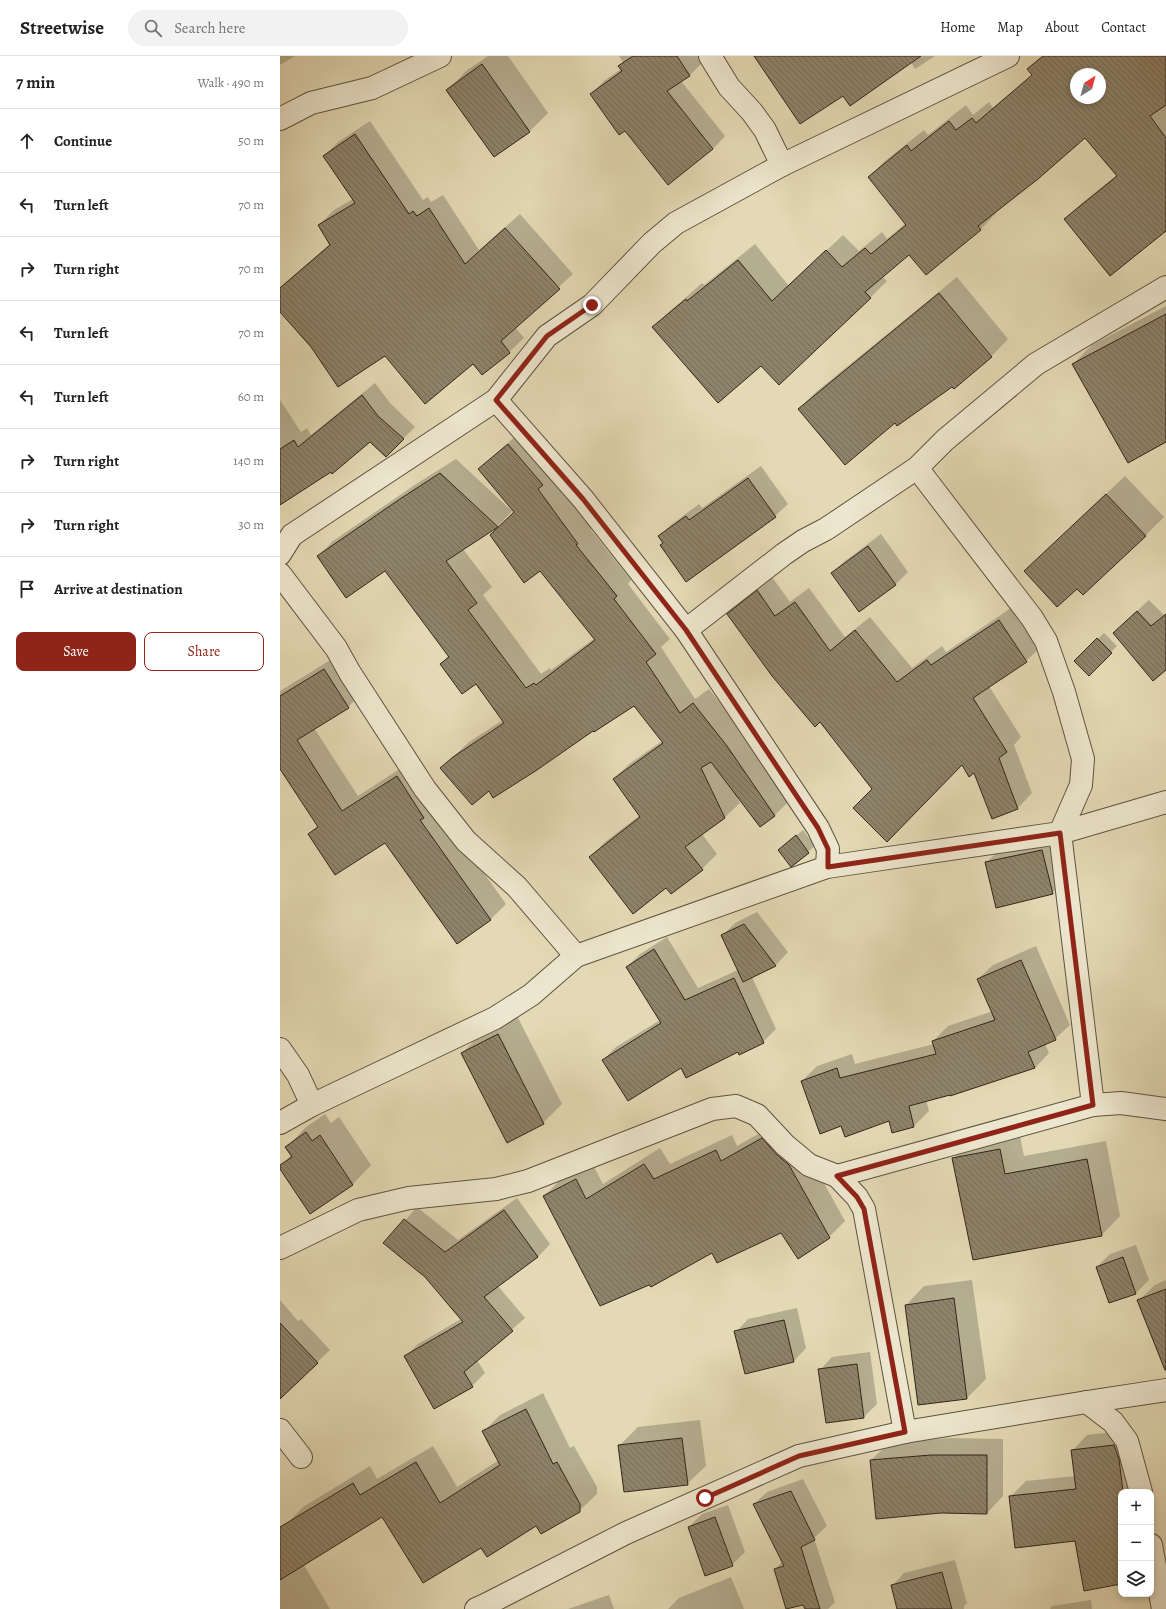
<!DOCTYPE html>
<html lang="en">
<head>
<meta charset="utf-8">
<style>
	body { margin:0; font-family:Alegreya,serif; background:#f2f2f2; color:#222 }
	.controls { position:absolute; right:12px; bottom:12px; display:grid; overflow:hidden; border-radius:8px; box-shadow:0 2px 6px #0003 }
	.controls button { width:36px; height:36px; display:grid; place-items:center; padding:0; border:0; border-bottom:1px solid #e0e0e0; background:#fff; color:#222; font:20px sans-serif }
	.compass { position:absolute; left:790px; top:12px; width:36px; height:36px; border-radius:50%; background:#fff; box-shadow:0 2px 6px #0003; rotate:36deg }
	.stop { position:absolute; width:12px; height:12px; margin:-9px; border:3px solid #8f2418; border-radius:50%; background:#fff }
	.stop.end { background:#8f2418; border-color:#fff; box-shadow:0 1px 4px #0008 }
	.list { margin:0; padding:0; list-style:none }
	h2 { display:flex; justify-content:space-between; align-items:center; height:52px; margin:0; padding:0 16px; font-size:17px }
	h2 small { font-size:13px; font-weight:400; color:#767676 }
	.list li { display:grid; grid-template-columns:26px 1fr auto; gap:12px; align-items:center; box-sizing:border-box; height:64px; padding:0 16px; border-top:1px solid #e0e0e0 }
	.list b { display:block; font-size:15px; white-space:nowrap }
	.list em { font-size:13px; font-style:normal; color:#767676 }
	.actions { display:flex; gap:8px; padding:12px 16px }
	.actions a { flex:1; padding:9px 0; border:1px solid #8f2418; border-radius:8px; text-align:center; font-size:14px; color:#8f2418 }
	.actions .main { background:#8f2418; color:#fff }
	.icon { flex:none; width:22px; height:22px; fill:none; stroke:currentColor; stroke-width:2; stroke-linecap:round; stroke-linejoin:round }
	.map { position:relative; flex:none; width:886px; height:1553px; overflow:hidden }
	header { display:flex; align-items:center; gap:24px; box-sizing:border-box; height:56px; padding:0 20px; background:#fff; border-bottom:1px solid #e0e0e0 }
	header strong { font-size:19px }
	nav { display:flex; gap:22px; margin-inline-start:auto; font-size:14px }
	.search { width:280px; height:36px; background:#f2f2f2; display:flex; align-items:center; gap:10px; box-sizing:border-box; padding:0 14px; border-radius:22px; color:#767676; font-size:15px }
	main { display:flex }
	aside { flex:1; background:#fff }
	.map>svg:first-child { display:block }
	.shadow { fill:#0003; fill-rule:evenodd }
	.building { fill:url(#building-back-hatch); stroke:#32261a; fill-rule:evenodd }
	.lines { fill:none; stroke-linecap:round; stroke-linejoin:round }
	.minor-casing { stroke:#5e5340; stroke-width:24 }
	.minor { stroke:#ede6ce; stroke-width:22 }
	.route { stroke:#8f2418; stroke-width:5 }
</style>
</head>
<body>
<header>
<strong>Streetwise</strong>
<div class="search"><svg class="icon" aria-label="search" viewBox="0 0 24 24"><circle cx="10" cy="10" r="6"/><path d="M15 15l6 6"/></svg>Search here</div>
<nav><a>Home</a><a>Map</a><a>About</a><a>Contact</a></nav>
</header>
<main>
<aside>
<h2>7 min<small>Walk · 490 m</small></h2>
<ul class="list">
<li><svg class="icon" aria-label="ahead" viewBox="0 0 24 24"><path d="M12 20V5M6 11l6-6 6 6"/></svg><div><b>Continue</b></div><em>50 m</em></li>
<li><svg class="icon" aria-label="left" viewBox="0 0 24 24"><path d="M17 20v-9H6M10 6l-5 5 5 5"/></svg><div><b>Turn left</b></div><em>70 m</em></li>
<li><svg class="icon" aria-label="right" viewBox="0 0 24 24"><path d="M7 20v-9h11M14 6l5 5-5 5"/></svg><div><b>Turn right</b></div><em>70 m</em></li>
<li><svg class="icon" aria-label="left" viewBox="0 0 24 24"><path d="M17 20v-9H6M10 6l-5 5 5 5"/></svg><div><b>Turn left</b></div><em>70 m</em></li>
<li><svg class="icon" aria-label="left" viewBox="0 0 24 24"><path d="M17 20v-9H6M10 6l-5 5 5 5"/></svg><div><b>Turn left</b></div><em>60 m</em></li>
<li><svg class="icon" aria-label="right" viewBox="0 0 24 24"><path d="M7 20v-9h11M14 6l5 5-5 5"/></svg><div><b>Turn right</b></div><em>140 m</em></li>
<li><svg class="icon" aria-label="right" viewBox="0 0 24 24"><path d="M7 20v-9h11M14 6l5 5-5 5"/></svg><div><b>Turn right</b></div><em>30 m</em></li>
<li><svg class="icon" aria-label="arrive" viewBox="0 0 24 24"><path d="M6 21V4h12l-3 4 3 4H6"/></svg><div><b>Arrive at destination</b></div></li>
</ul>
<div class="actions"><a class="main">Save</a><a>Share</a></div>
</aside>
<div class="map">
<svg width="886" height="1553" viewBox="0 0 886 1553">
	<defs>
		<pattern id="building-back-hatch" width="6" height="6" patternUnits="userSpaceOnUse"><rect width="6" height="6" fill="#8e836a"/><path d="M-1 5l2 2M0 0l6 6M5-1l2 2" fill="none" stroke="#756b56"/></pattern>
	</defs>
	<rect width="100%" height="100%" fill="#e3d9b4"/>
	<filter id="stains"><feTurbulence type="fractalNoise" baseFrequency=".005" numOctaves="4"/><feColorMatrix values="0 0 0 0 .2 0 0 0 0 .09 0 0 0 0 .02 0 0 0 .5 -.17"/></filter>
	<radialGradient id="worn" r=".72"><stop offset=".6" stop-color="#630" stop-opacity="0"/><stop offset="1" stop-color="#630" stop-opacity=".3"/></radialGradient>
	<!-- shadow -->
	<g class="shadow">
		<path d="M0,0H15L0,9Z"/>
		<path d="M208,0H228L268,57L250,75L168,34L186,15Z"/>
		<path d="M339,0H418L422,7L410,19L401,25L445,80L433,93L345,74L311,38L324,25L341,13L339,10L343,6Z"/>
		<path d="M475,0H655L635,13L631,6L563,39Z"/>
		<path d="M762,0H886V174L785,163L802,147L837,119L805,81L715,155L716,157L700,174L629,198L602,220L607,225L591,241L499,328L481,308L374,271L390,255L422,227L424,229L475,188L509,230L563,179L579,195L602,176L607,183L626,167L589,121L605,105L644,74L648,79L686,49L693,59L709,46L713,52L753,18L749,14ZM796,18H820V42H796Z"/>
		<path d="M90,65L143,144L148,141L151,146L163,139L199,194L240,158L293,218L235,271L244,282L229,296L194,306L105,299L32,290L0,254V231L50,188L39,169L54,154L73,143L44,100L58,86Z"/>
		<path d="M677,221L728,283L711,301L615,365L519,353L536,336Z"/>
		<path d="M886,250V384L793,308L812,289Z"/>
		<path d="M95,327L110,347L135,371L106,400L91,384L51,414L0,447V344L21,376L27,372L31,379Z"/>
		<path d="M243,374L312,472L311,474L351,524L348,528L390,583L381,591L415,643L429,633L462,675L510,744L495,759L481,770L456,739L460,747L444,762L422,778L437,798L422,813L391,837L386,831L310,801L325,786L360,759L334,723L349,708L382,685L354,648L313,673L161,712L189,686L223,664L196,626L161,608L169,599L105,514L38,500L53,485L136,428L176,403L232,455L218,470L183,493L212,531L203,539L261,618L270,612L271,614L315,582L237,457L200,413L215,398Z"/>
		<path d="M481,410L508,448L495,460L384,486L379,480L392,468L419,448L422,452Z"/>
		<path d="M845,420L884,461L865,480L797,531L745,515Z"/>
		<path d="M601,478L628,516L616,528L579,554L552,517L565,505Z"/>
		<path d="M492,521L510,546L529,532L565,581L590,561L632,612L662,590L666,596L734,550L761,591L746,605L709,630L741,681L734,689L752,737L738,752L712,761L695,716L682,708L593,733L540,665L448,558L463,544Z"/>
		<path d="M869,544L884,559L886,557V613L846,565Z"/>
		<path d="M824,577L837,590L809,618L796,605Z"/>
		<path d="M60,598L83,636L68,651L34,672L78,740L132,705L155,749L226,848L211,863L178,886L105,785L29,778L38,769L0,711V635Z"/>
		<path d="M523,774L535,790L511,809L499,794Z"/>
		<path d="M774,781L785,824L772,837L706,807L719,794Z"/>
		<path d="M477,856L508,896L496,909L472,921L496,973L483,986L401,1010L323,1004L336,991L380,964L347,911L360,898L387,881L418,932L458,914L442,880L455,867Z"/>
		<path d="M756,890L790,969L775,983L765,988L769,997L755,1012L646,1044L649,1055L634,1070L613,1076L610,1064L562,1069L522,1025L537,1010L572,998L575,1008L654,988L653,985L668,970L713,955L698,923L713,909Z"/>
		<path d="M237,960L282,1048L263,1067L182,997L201,978Z"/>
		<path d="M45,1058L51,1067L59,1061L91,1109L73,1128L30,1156L0,1110L12,1098L7,1091L25,1072Z"/>
		<path d="M498,1067L525,1093L565,1165L549,1181L518,1201L501,1176L433,1196L264,1140L280,1124L312,1107L323,1128L380,1092L390,1108L452,1079L457,1090Z"/>
		<path d="M739,1075L744,1100L826,1085L840,1160L822,1179L673,1103L692,1084Z"/>
		<path d="M237,1142L270,1188L258,1201L218,1230L245,1262L197,1304L205,1317L192,1330L125,1301L138,1288L181,1263L145,1220L105,1187L137,1151L178,1184Z"/>
		<path d="M856,1189L869,1224L856,1237L830,1246L817,1211L830,1198Z"/>
		<path d="M692,1224L706,1323L687,1342L639,1348L626,1249L644,1230Z"/>
		<path d="M886,1224V1292L858,1245L875,1229Z"/>
		<path d="M0,1244L18,1265L21,1263L50,1294L0,1342Z"/>
		<path d="M517,1252L526,1292L514,1305L456,1276L468,1263Z"/>
		<path d="M590,1296L597,1348L584,1361L546,1366L540,1314L552,1301Z"/>
		<path d="M263,1337L290,1392L294,1390L317,1431V1438L299,1455L256,1468L201,1491L103,1459L7,1468L23,1451L90,1410L97,1423L153,1390L177,1431L219,1404L204,1375L220,1359Z"/>
		<path d="M420,1364L426,1410L407,1428L340,1389L358,1371Z"/>
		<path d="M850,1374L861,1436H841V1527L795,1484L730,1441L746,1425L795,1420L792,1395L807,1379Z"/>
		<path d="M668,1382L723,1383V1440L707,1457L591,1404L608,1388Z"/>
		<path d="M523,1423L547,1470L534,1482L555,1546L548,1553H526L524,1548L507,1553L495,1513L503,1505L474,1448L487,1436Z"/>
		<path d="M448,1449L465,1496L452,1509L409,1471L422,1458Z"/>
		<path d="M12,1489L50,1553H0V1496Z"/>
		<path d="M675,1504L687,1547L684,1550V1553H618L612,1530L624,1517Z"/>
		<path d="M451,1521L464,1553H388L399,1542Z"/>
		<path d="M329,1539L334,1553H288Z"/>
		<path d="M811,1544L812,1553H770L772,1550Z"/>
	</g>
	<!-- building -->
	<g class="building">
		<path d="M353,0H397L410,20L387,35L433,93L388,129L345,75L339,79L310,38L342,15L338,10Z"/>
		<path d="M474,0H641L570,50L563,40L520,68Z"/>
		<path d="M763,0H886V49L870,60L886,82V175L830,220L784,163L837,120L805,82L758,123L698,170L701,174L646,219L629,199L585,236L591,242L499,329L481,310L438,347L372,271L406,243L407,245L458,204L492,245L546,194L562,211L585,192L591,198L626,169L588,121L627,89L631,95L669,65L676,74L692,62L696,67L752,19L747,13ZM796,18H820V42H796Z"/>
		<path d="M202,8L250,76L214,101L166,34Z"/>
		<path d="M75,78L129,158L133,155L137,160L149,152L185,208L225,172L280,233L221,285L230,297L202,319L193,308L145,348L105,300L58,331L31,291L0,256V232L50,189L38,169L75,147L43,100Z"/>
		<path d="M659,237L712,301L674,333L672,331L617,370L615,367L565,409L518,353Z"/>
		<path d="M886,258V386L848,407L792,308Z"/>
		<path d="M82,339L98,360L124,383L106,401L90,386L52,418L51,416L0,449V393L14,384L18,391Z"/>
		<path d="M228,388L263,429L258,433L298,488L296,489L337,540L334,543L376,598L366,606L400,657L413,647L447,690L495,760L480,771L431,706L421,712L445,762L405,791L423,814L391,838L386,832L353,858L309,801L360,761L333,723L383,687L354,650L314,676L313,675L257,714L213,742L209,735L192,749L160,712L173,701L224,667L196,628L182,638L160,608L169,601L105,515L66,542L37,500L120,443L160,417L218,471L166,505L197,547L188,554L246,632L254,627L256,629L315,584L260,515L244,527L210,479L234,456L198,413Z"/>
		<path d="M468,422L496,461L406,526L380,489L383,487L378,480L406,460L409,464Z"/>
		<path d="M826,438L866,480L803,539L797,533L777,551L744,515Z"/>
		<path d="M588,490L616,529L579,556L551,517Z"/>
		<path d="M477,534L495,560L515,546L550,595L575,574L617,626L647,604L651,609L719,564L747,606L693,642L727,696L719,702L738,753L712,763L694,717L689,721L682,709L607,786L573,752L592,733L540,666L535,671L492,620L447,558Z"/>
		<path d="M857,555L871,570L886,558V614L873,625L833,577Z"/>
		<path d="M817,582L832,597L809,620L794,605Z"/>
		<path d="M44,613L69,652L17,684L62,755L117,720L144,762L140,764L211,864L177,888L105,787L55,819L28,778L38,771L0,713V640Z"/>
		<path d="M516,779L529,797L511,811L498,794Z"/>
		<path d="M762,794L773,838L716,852L705,806Z"/>
		<path d="M464,868L496,910L463,926L441,879Z"/>
		<path d="M374,893L405,944L454,922L484,987L459,999L458,996L406,1022L401,1012L348,1045L322,1004L381,967L346,911Z"/>
		<path d="M741,904L776,984L748,996L755,1012L670,1040V1039L629,1050L634,1071L612,1077L609,1065L565,1081L561,1070L540,1078L521,1025L557,1012L560,1022L656,998L652,985L715,964L697,923Z"/>
		<path d="M218,978L264,1068L227,1087L181,997Z"/>
		<path d="M26,1076L32,1085L40,1079L73,1129L30,1158L0,1113V1109L12,1101L5,1091Z"/>
		<path d="M482,1082L496,1098L509,1109L550,1182L518,1203L501,1177L437,1207L432,1197L371,1231L369,1229L320,1250L263,1140L296,1123L306,1143L364,1108L374,1123L436,1094L441,1105Z"/>
		<path d="M720,1093L725,1118L807,1103L822,1180L693,1204L672,1102Z"/>
		<path d="M224,1154L258,1201L204,1241L233,1275L184,1316L193,1331L154,1353L124,1300L183,1266L145,1221L103,1187L124,1163L165,1196Z"/>
		<path d="M843,1201L856,1238L829,1247L816,1211Z"/>
		<path d="M886,1233V1314H885L857,1244Z"/>
		<path d="M674,1242L687,1343L638,1349L625,1249Z"/>
		<path d="M504,1264L514,1306L465,1318L454,1275Z"/>
		<path d="M0,1267L38,1307L0,1343Z"/>
		<path d="M577,1308L584,1362L546,1367L538,1313Z"/>
		<path d="M246,1353L273,1408L277,1406L300,1448V1456L261,1478L256,1470L207,1501L201,1492L143,1527L102,1461L0,1524V1471L73,1427L80,1439L136,1406L160,1447L220,1409L202,1375Z"/>
		<path d="M402,1382L408,1429L344,1436L338,1389Z"/>
		<path d="M834,1389L839,1403L843,1436H841V1528L804,1535L795,1485L735,1492L729,1440L796,1433L791,1394Z"/>
		<path d="M651,1399H707V1458L661,1457L596,1463L590,1404Z"/>
		<path d="M511,1435L535,1484L521,1491L540,1553H525L523,1549L506,1553L494,1513L504,1510L473,1448Z"/>
		<path d="M435,1461L453,1510L425,1520L408,1471Z"/>
		<path d="M662,1516L672,1553H617L611,1529Z"/>
	</g>
	<g class="lines">
		<!-- minor casing -->
		<g class="minor-casing">
			<g id="minor">
				<path d="M430,0L449,31L472,56L485,74L502,109"/>
				<path d="M0,63L31,47L92,32L160,0"/>
				<path d="M216,344L303,443L406,574L538,772L548,793L547,811"/>
				<path d="M637,412L752,562L766,585L784,636L803,703L801,729L780,777L813,1049"/>
				<path d="M0,498L12,479L216,344L267,280L312,249L372,187L396,167L502,109L728,0"/>
				<path d="M0,518L56,592L70,617L145,733L186,785L237,831L296,900"/>
				<path d="M406,574L504,498L523,485L546,473L637,412L665,384L756,308L886,231"/>
				<path d="M0,993L18,1019L32,1049"/>
				<path d="M0,1067L32,1049L215,962L251,939L296,900L547,811L780,777L886,746"/>
				<path d="M557,1120L813,1049L841,1047L886,1053"/>
				<path d="M0,1192L78,1154L129,1142L216,1133L248,1125L432,1053L456,1050L477,1059L505,1089L529,1109L557,1120L577,1141L584,1153L625,1376"/>
				<path d="M807,1346L833,1366L847,1385L861,1436"/>
				<path d="M0,1374L21,1401"/>
				<path d="M871,1489L883,1553"/>
				<path d="M196,1553L205,1549L346,1477L519,1400L625,1376L807,1346L886,1334"/>
			</g>
		</g>
		<!-- minor -->
		<use href="#minor" class="minor"/>
	</g>
	<g class="lines">
		<!-- route -->
		<path class="route" d="M312,249L267,280L216,344L303,443L406,574L538,772L548,793V811L780,777L813,1049L557,1120L577,1141L584,1153L625,1376L519,1400L425,1442"/>
	</g>
	<rect width="100%" height="100%" filter="url(#stains)"/>
	<rect width="100%" height="100%" fill="url(#worn)"/>
</svg>
<div class="controls">
<button>+</button>
<button>−</button>
<button><svg class="icon" aria-label="layers" viewBox="0 0 24 24"><path d="M12 4l9 5-9 5-9-5zM3 14l9 5 9-5"/></svg></button>
</div>
<svg class="compass" viewBox="-18 -18 36 36"><path d="M0-13l5 13h-10z" fill="#e53935"/><path d="M0 13l5-13h-10z" fill="#767676"/></svg>
<div class="stop" style="left:425px;top:1442px"></div>
<div class="stop end" style="left:312px;top:249px"></div>
</div>
</main>
</body>
</html>
